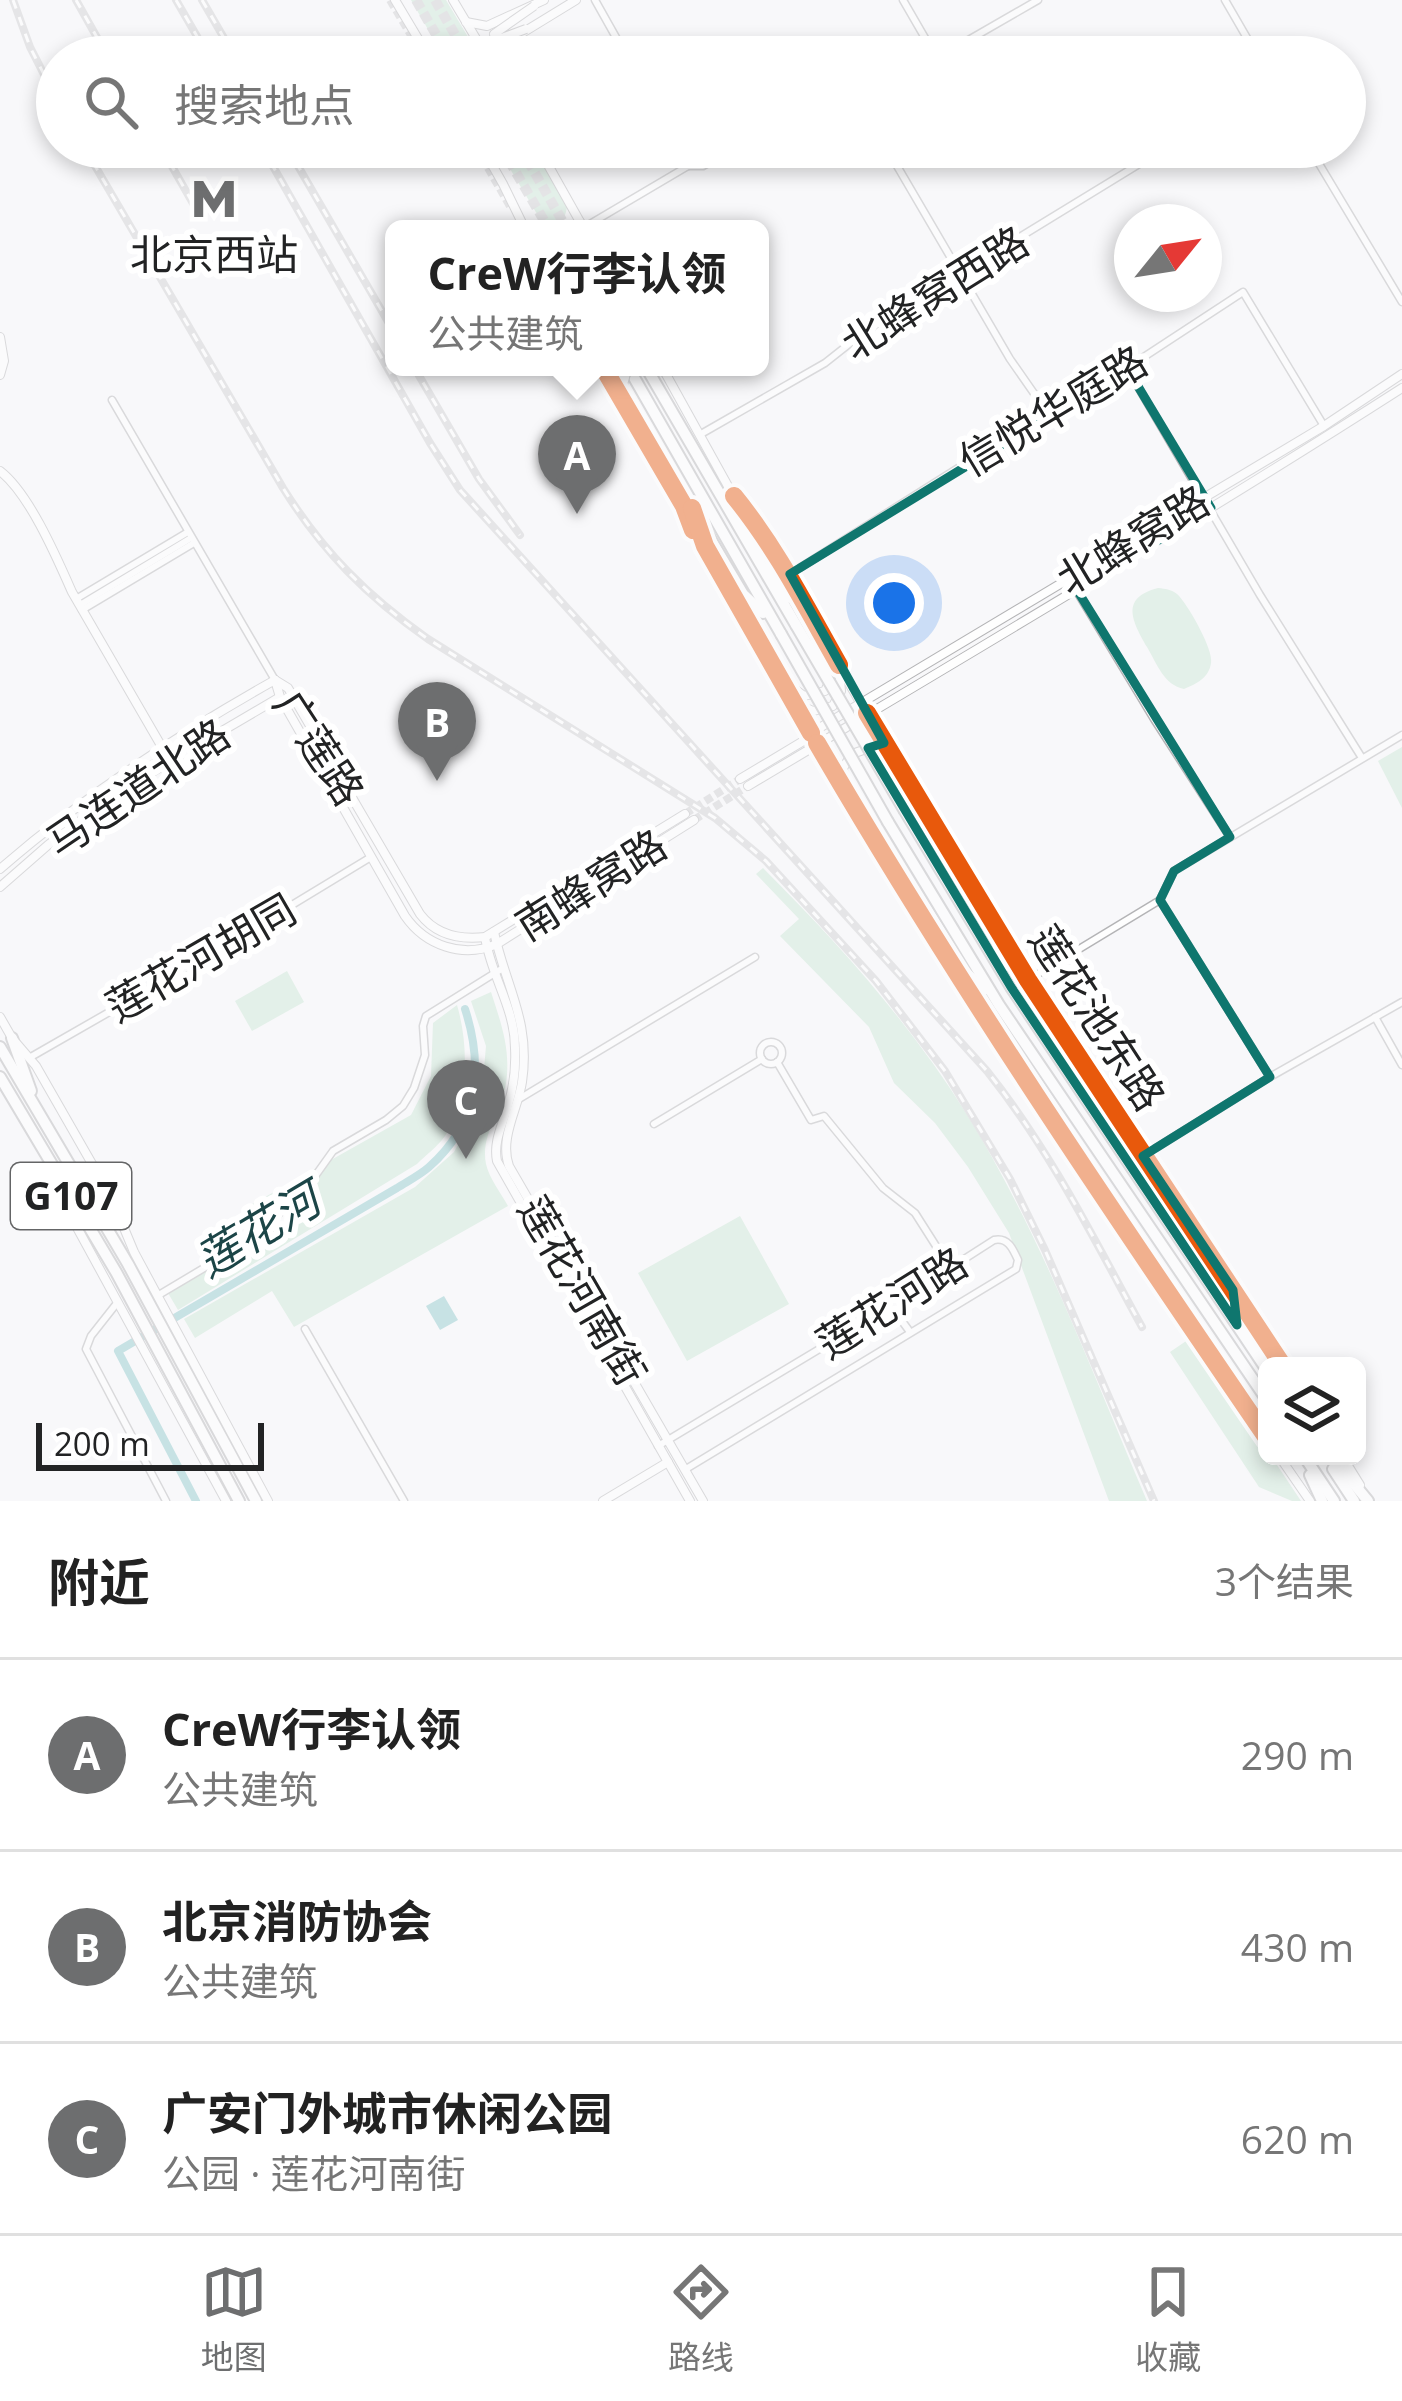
<!DOCTYPE html>
<html lang="zh">
<head>
<meta charset="utf-8">
<style>
	body { margin:0; font-family:"Open Sans","Noto Sans SC",sans-serif; background:#f6f6f6; color:#222 }
	.controls { position:absolute; right:36px; bottom:36px; display:grid; overflow:hidden; border-radius:18px; box-shadow:0 6px 18px #0003 }
	.controls button { width:108px; height:108px; display:grid; place-items:center; padding:0; border:0; border-bottom:3px solid #e0e0e0; background:#fff; color:#222; font:60px sans-serif }
	.compass { position:absolute; left:1114px; top:204px; width:108px; height:108px; border-radius:50%; background:#fff; box-shadow:0 6px 18px #0003; rotate:60deg }
	.scale { position:absolute; left:36px; bottom:30px; width:228px; box-sizing:border-box; padding-left:12px; border:6px solid #222324; border-top:0; font-size:33px; line-height:42px; white-space:nowrap; color:#222324; -webkit-text-stroke:9px #fff; paint-order:stroke }
	.you { position:absolute; left:894px; top:603px; width:42px; height:42px; margin:-30px; border:9px solid #fff; border-radius:50%; background:#1a73e8; box-shadow:0 0 0 18px #1a73e833 }
	.badge { display:grid; place-items:center; width:78px; height:78px; border-radius:50%; background:#6d6e6f; color:#fff; font-size:39px; font-weight:700 }
	.pin { position:absolute; translate:-50% -99px; filter:drop-shadow(0 3px 6px #0008) }
	.pin::after { content:''; position:absolute; top:63px; width:42px; height:36px; background:inherit; clip-path:polygon(0 0,100% 0,50% 100%) }
	.popup { position:absolute; left:385px; top:220px; width:384px; height:156px; box-sizing:border-box; display:grid; place-content:center; border-radius:18px; background:#fff; filter:drop-shadow(0 3px 9px #0005); font-size:39px; white-space:nowrap; color:#767676 }
	.popup b { font-size:45px; color:#222 }
	.popup::after { content:''; position:absolute; left:50%; top:100%; margin-left:-24px; border:24px solid transparent; border-top-color:#fff }
	.list { margin:0; padding:0; list-style:none }
	h2 { display:flex; justify-content:space-between; align-items:center; height:156px; margin:0; padding:0 48px; font-size:51px }
	h2 small { font-size:39px; font-weight:400; color:#767676 }
	.list li { display:grid; grid-template-columns:78px 1fr auto; gap:36px; align-items:center; box-sizing:border-box; height:192px; padding:0 48px; border-top:3px solid #e0e0e0 }
	.list b { display:block; font-size:45px; white-space:nowrap }
	.list p { margin:0; font-size:39px; white-space:nowrap; color:#767676 }
	.list em { font-size:39px; font-style:normal; color:#767676 }
	.icon { flex:none; width:66px; height:66px; fill:none; stroke:currentColor; stroke-width:2; stroke-linecap:round; stroke-linejoin:round }
	.map { position:relative; flex:none; width:1402px; height:1501px; overflow:hidden }
	.search { position:absolute; background:#fff; box-shadow:0 6px 18px #0003; left:36px; right:36px; top:36px; height:132px; display:flex; align-items:center; gap:30px; box-sizing:border-box; padding:0 42px; border-radius:66px; color:#767676; font-size:45px }
	.sheet { height:732px; background:#fff }
	nav { display:flex; justify-content:space-around; align-items:center; box-sizing:border-box; height:168px; border-top:3px solid #e0e0e0; background:#fff; font-size:33px; color:#767676 }
	nav a { display:grid; justify-items:center; gap:6px }
	nav .on { color:#6d6e6f }
	.map>svg:first-child { display:block }
	.green { fill:#cae6d4 }
	.water { fill:#8cc8cb }
	.lines { fill:none; stroke-linecap:round; stroke-linejoin:round }
	.canal { stroke:#8cc8cb; stroke-width:8 }
	.secondary-tunnel { stroke:#cdcdcf; stroke-width:8; stroke-dasharray:8 4; stroke-linecap:butt }
	.highway-tunnel { stroke:#cdcdcf; stroke-width:10; stroke-dasharray:10 5; stroke-linecap:butt }
	.street-casing { stroke:#b4b4b6; stroke-width:9 }
	.secondary-casing { stroke:#b4b4b6; stroke-width:10 }
	.highway-casing { stroke:#b4b4b6; stroke-width:14 }
	.street { stroke:#fefefe; stroke-width:6 }
	.secondary { stroke:#fefefe; stroke-width:8 }
	.highway { stroke:#fefefe; stroke-width:10 }
	.rail-casing { stroke:#cfcfd0; stroke-width:8 }
	.rail { stroke:#fff; stroke-width:3; stroke-dasharray:9; stroke-linecap:butt }
	.secondary-bridge-casing { stroke:#b4b4b6; stroke-width:10; stroke-linecap:butt }
	.highway-bridge-casing { stroke:#b4b4b6; stroke-width:14; stroke-linecap:butt }
	.secondary-bridge { stroke:#fefefe; stroke-width:8 }
	.highway-bridge { stroke:#fefefe; stroke-width:10 }
	.cycleway-casing { stroke:#fff; stroke-width:26 }
	.cycleway { stroke:#e8590c; stroke-width:18 }
	.marked { fill:none; stroke:#0f766e; stroke-width:9; stroke-linejoin:round }
	.labels { text-anchor:middle; stroke-width:12; stroke-linejoin:round; paint-order:stroke }
	.shield { fill:#fff; stroke:#646566; stroke-width:3 }
	.shield-label { font-size:39px; font-weight:bold; fill:#222324 }
	.poi-label { font-size:42px; fill:#222324; stroke:#fff }
	.street-label { font-size:42px; fill:#222324; stroke:#fff }
	.water-label { font-size:45px; font-style:italic; fill:#1c4547; stroke:#fff }
</style>
</head>
<body>
<div class="map">
<svg width="1402" height="1501" viewBox="0 0 1402 1501">
	<rect width="100%" height="100%" fill="#f8f8fa"/>
	<!-- green -->
	<g class="green">
		<path d="M411,0H446L480,57H444Z"/>
		<path d="M497,147H533L567,204C567,215 563,221 552,225L540,219Z"/>
		<path d="M1158,588C1166,589 1170,589 1177,594C1187,603 1214,650 1211,663C1209,678 1196,684 1184,689C1164,685 1157,664 1147,647C1133,622 1119,598 1158,588Z"/>
		<path d="M1402,747V808L1378,761Z"/>
		<path d="M763,868C839,944 909,1022 966,1113C1041,1234 1091,1370 1147,1501H1109L1009,1233L968,1167L935,1123L894,1083L869,1027L780,936L799,919L756,874Z"/>
		<path d="M287,971L304,1002L252,1031L235,1001Z"/>
		<path d="M491,992C501,1023 511,1050 506,1083C502,1110 480,1136 486,1164C489,1178 501,1193 508,1206L294,1327L272,1291L195,1338L184,1319L415,1187L454,1152L481,1103L486,1046L471,1001Z"/>
		<path d="M457,1005C469,1046 469,1100 445,1136C438,1146 426,1155 417,1164L178,1310L168,1293L263,1237L249,1206L411,1115L431,1076L433,1023Z"/>
		<path d="M740,1216L789,1304L687,1361L638,1273Z"/>
		<path d="M1192,1337L1267,1450V1456H1271L1301,1501H1292L1259,1487L1170,1352Z"/>
	</g>
	<!-- water -->
	<path class="water" d="M444,1296L458,1320L440,1330L426,1306Z"/>
	<g class="lines">
		<!-- canal -->
		<path class="canal" d="M196,1501L118,1351L397,1188C408,1181 420,1175 429,1167C478,1124 484,1067 465,1009"/>
		<!-- secondary-tunnel -->
		<g class="secondary-tunnel">
			<path d="M390,0L424,57"/>
			<path d="M476,147L511,208"/>
			<path d="M649,446L673,487"/>
			<path d="M685,814L740,779"/>
			<path d="M694,820L748,786"/>
		</g>
		<!-- highway-tunnel -->
		<g class="highway-tunnel">
			<path d="M416,0L449,57"/>
			<path d="M435,0L468,57"/>
			<path d="M501,147L549,229"/>
			<path d="M520,147L567,229"/>
		</g>
		<!-- street casing -->
		<g class="street-casing">
			<g id="street">
				<path d="M595,0L627,57"/>
				<path d="M903,0L936,57"/>
				<path d="M1225,0L1258,57"/>
				<path d="M939,57L1038,0"/>
				<path d="M678,147L688,166"/>
				<path d="M886,147L1010,359L1047,412"/>
				<path d="M1309,147L1402,302"/>
				<path d="M583,228L688,166H703L736,147"/>
				<path d="M1127,368L1260,595L1362,758"/>
				<path d="M112,400L275,680"/>
				<path d="M701,434L825,363L863,333L1167,147"/>
				<path d="M790,574L1047,412L1127,368L1243,292L1324,426"/>
				<path d="M1076,590L1154,719L1230,837"/>
				<path d="M76,599L188,532"/>
				<path d="M80,605L191,538"/>
				<path d="M82,610L194,543"/>
				<path d="M1160,900L1174,871L1402,735"/>
				<path d="M1028,980L1160,900L1270,1077"/>
				<path d="M1375,1017L1402,1065"/>
				<circle cx="771" cy="1053" r="11"/>
				<path d="M29,1058L221,948L371,857"/>
				<path d="M777,1062L811,1120L824,1116L883,1188L915,1213L950,1268"/>
				<path d="M519,1099L755,957"/>
				<path d="M654,1124L762,1059"/>
				<path d="M1143,1156L1270,1077L1402,1002"/>
				<path d="M157,1296L283,1221L333,1151L386,1120L403,1106L414,1088L425,1055L423,1026L426,1016L503,968"/>
				<path d="M117,1303L91,1336L86,1349L166,1501"/>
				<path d="M891,1306L910,1332"/>
				<path d="M305,1329L404,1501"/>
				<path d="M658,1446L891,1306L994,1240C1008,1237 1013,1249 1018,1260L1016,1269L686,1469"/>
			</g>
		</g>
		<!-- secondary casing -->
		<g class="secondary-casing">
			<g id="secondary">
				<path d="M395,0L429,57"/>
				<path d="M453,0L487,57"/>
				<path d="M466,22L487,26L544,0"/>
				<path d="M494,57L501,46L576,0"/>
				<path d="M482,147L503,184L525,229"/>
				<path d="M538,147L584,229"/>
				<path d="M568,229L580,222"/>
				<path d="M0,337L4,361L0,375"/>
				<path d="M605,367L692,509"/>
				<path d="M662,367L734,497"/>
				<path d="M623,389L643,422"/>
				<path d="M0,471C29,493 57,558 72,592L170,761"/>
				<path d="M676,493C690,517 697,560 720,572"/>
				<path d="M748,513C785,559 809,612 838,664C886,748 936,829 987,911"/>
				<path d="M697,523L705,546L793,702L940,947"/>
				<path d="M275,680L280,697L405,916C425,945 462,959 497,944L694,820"/>
				<path d="M275,680L288,688L420,914C436,935 459,940 485,937L685,814"/>
				<path d="M785,682L804,696L825,691L832,676L831,657"/>
				<path d="M794,703L813,711L833,706L841,691L839,669"/>
				<path d="M740,779L805,740L811,733L1324,426L1402,374"/>
				<path d="M748,786C967,655 1187,526 1402,388"/>
				<path d="M844,786L843,768L852,754L869,748L890,756"/>
				<path d="M0,869C84,796 177,735 275,680"/>
				<path d="M0,887L48,845L120,791L280,697"/>
				<path d="M995,924L1058,1026L1283,1366"/>
				<path d="M494,932C506,988 531,1021 522,1082C518,1109 499,1138 509,1166L703,1501"/>
				<path d="M485,937C491,976 515,1008 515,1048C516,1067 514,1086 508,1105C503,1124 493,1141 497,1161L690,1501"/>
				<path d="M948,959L1117,1217L1267,1438"/>
				<path d="M0,1017L12,1038L36,1066L111,1197L134,1252L268,1501"/>
				<path d="M72,1199L74,1222L226,1501"/>
				<path d="M94,1201L119,1224"/>
				<path d="M1279,1456L1310,1501"/>
				<path d="M1342,1456L1360,1485"/>
				<path d="M603,1501L668,1462"/>
			</g>
		</g>
		<!-- highway casing -->
		<g class="highway-casing">
			<g id="highway">
				<path d="M628,367L781,634"/>
				<path d="M646,367L796,625"/>
				<path d="M734,496L779,578L785,599"/>
				<path d="M692,508L743,594L763,613"/>
				<path d="M905,811L1011,987L1267,1370"/>
				<path d="M888,822L999,1005L1267,1400"/>
				<path d="M987,911L1004,967"/>
				<path d="M939,946L984,990"/>
				<path d="M12,1038L31,1091"/>
				<path d="M0,1047L128,1264L256,1501"/>
				<path d="M0,1077L116,1272L239,1501"/>
				<path d="M1233,1290L1236,1322"/>
				<path d="M1304,1456L1334,1501"/>
				<path d="M1331,1456L1368,1501"/>
				<path d="M1333,1469L1354,1501"/>
				<path d="M1310,1475L1322,1501"/>
			</g>
		</g>
		<!-- street -->
		<use href="#street" class="street"/>
		<!-- secondary -->
		<use href="#secondary" class="secondary"/>
		<!-- highway -->
		<use href="#highway" class="highway"/>
		<!-- rail casing -->
		<g class="rail-casing">
			<g id="rail">
				<path d="M13,0L30,47L57,100"/>
				<path d="M76,0L108,57"/>
				<path d="M176,0L209,57"/>
				<path d="M202,0L235,57"/>
				<path d="M84,147L283,488C323,552 367,596 428,639L715,818L766,861L876,981L945,1071L1010,1179L1045,1250L1154,1501"/>
				<path d="M161,147L199,214"/>
				<path d="M262,147L430,443L460,490L987,1071C1050,1150 1094,1239 1142,1327"/>
				<path d="M287,147L394,332"/>
				<path d="M414,367L479,479L520,535"/>
			</g>
		</g>
		<!-- rail -->
		<use href="#rail" class="rail"/>
		<!-- secondary-bridge casing -->
		<g class="secondary-bridge-casing">
			<g id="secondary-bridge">
				<path d="M526,29L499,39L494,34L534,6"/>
				<path d="M622,388L626,374L633,367"/>
			</g>
		</g>
		<!-- highway-bridge casing -->
		<g class="highway-bridge-casing">
			<g id="highway-bridge">
				<path d="M796,625L905,811"/>
				<path d="M781,634L888,822"/>
			</g>
		</g>
		<!-- secondary-bridge -->
		<use href="#secondary-bridge" class="secondary-bridge"/>
		<!-- highway-bridge -->
		<use href="#highway-bridge" class="highway-bridge"/>
		<!-- cycleway casing -->
		<g class="cycleway-casing">
			<g id="cycleway">
				<path d="M603,367L684,506L693,530"/>
				<path d="M734,496C777,549 805,605 839,665"/>
				<path d="M692,508L705,546L811,733"/>
				<path d="M867,713L1028,980L1283,1366"/>
				<path d="M817,743C956,982 1111,1210 1267,1438"/>
			</g>
		</g>
		<!-- cycleway -->
		<use href="#cycleway" class="cycleway"/>
	</g>
	<!-- marked area -->
	<path d="M0 0H1402V1501H0ZM1127,368L1211,508L1077,590L1230,837L1174,871L1160,900L1270,1077L1143,1156L1233,1290L1237,1325L1011,987L868,748L884,743L790,574Z" fill="#f8f8fa" fill-opacity=".55" fill-rule="evenodd"/>
	<path class="marked" d="M1127,368L1211,508L1077,590L1230,837L1174,871L1160,900L1270,1077L1143,1156L1233,1290L1237,1325L1011,987L868,748L884,743L790,574Z"/>
	<!-- icons -->
	<defs>
		<g id="metro-bare" transform="scale(3.6)"><path d="M-5.5 5V-5H-3L0 0L3-5H5.5V5H3V-.5L0 4L-3-.5V5Z" fill="#6d6e6f" stroke="#fff" stroke-width="2.5" paint-order="stroke"/></g>
	</defs>
	<g fill-rule="evenodd">
		<use href="#metro-bare" x="214" y="199"/>
	</g>
	<g class="labels">
		<!-- shield labels -->
		<rect class="shield" x="11" y="1163" width="120" height="66" rx="9"/>
		<g class="shield-label">
			<text x="71" y="1210">G107</text>
		</g>
		<!-- poi labels -->
		<g class="poi-label">
			<text x="214" y="270">北京西站</text>
		</g>
		<!-- street labels -->
		<g class="street-label">
			<text transform="translate(935 293) rotate(-32)" y="15">北蜂窝西路</text>
			<text transform="translate(1053 411) rotate(-31)" y="15">信悦华庭路</text>
			<text transform="translate(1133 540) rotate(-31)" y="15">北蜂窝路</text>
			<text transform="translate(319 748) rotate(57)" y="15">广莲路</text>
			<text transform="translate(138 788) rotate(-34)" y="15">马连道北路</text>
			<text transform="translate(591 885) rotate(-32)" y="15">南蜂窝路</text>
			<text transform="translate(201 958) rotate(-30)" y="15">莲花河胡同</text>
			<text transform="translate(1097 1018) rotate(57)" y="15">莲花池东路</text>
			<text transform="translate(582 1291) rotate(60)" y="15">莲花河南街</text>
			<text transform="translate(892 1303) rotate(-32)" y="15">莲花河路</text>
		</g>
		<!-- water labels -->
		<g class="water-label">
			<text transform="translate(258 1230) rotate(-31)" y="16">莲花河</text>
		</g>
	</g>
</svg>
<div class="controls">
<button><svg class="icon" aria-label="layers" viewBox="0 0 24 24"><path d="M12 4l9 5-9 5-9-5zM3 14l9 5 9-5"/></svg></button>
</div>
<svg class="compass" viewBox="-18 -18 36 36"><path d="M0-13l5 13h-10z" fill="#e53935"/><path d="M0 13l5-13h-10z" fill="#767676"/></svg>
<div class="scale">200 m</div>
<div class="you"></div>
<div class="pin badge" style="left:577px;top:514px">A</div>
<div class="popup"><b>CreW行李认领</b>公共建筑</div>
<div class="pin badge" style="left:437px;top:781px">B</div>
<div class="pin badge" style="left:466px;top:1159px">C</div>
<div class="search"><svg class="icon" aria-label="search" viewBox="0 0 24 24"><circle cx="10" cy="10" r="6"/><path d="M15 15l6 6"/></svg>搜索地点</div>
</div>
<section class="sheet">
<h2>附近<small>3个结果</small></h2>
<ul class="list">
<li><span class="badge">A</span><div><b>CreW行李认领</b><p>公共建筑</p></div><em>290 m</em></li>
<li><span class="badge">B</span><div><b>北京消防协会</b><p>公共建筑</p></div><em>430 m</em></li>
<li><span class="badge">C</span><div><b>广安门外城市休闲公园</b><p>公园 · 莲花河南街</p></div><em>620 m</em></li>
</ul>
</section>
<nav>
<a class="on"><svg class="icon" aria-label="map" viewBox="0 0 24 24"><path d="M3 6l6-2 6 2 6-2v14l-6 2-6-2-6 2zM9 4v14M15 6v14"/></svg>地图</a>
<a><svg class="icon" aria-label="directions" viewBox="0 0 24 24"><path d="M12 3l9 9-9 9-9-9zM9 14v-3h6M13 9l2 2-2 2"/></svg>路线</a>
<a><svg class="icon" aria-label="saved" viewBox="0 0 24 24"><path d="M7 4h10v16l-5-4-5 4z"/></svg>收藏</a>
</nav>
</body>
</html>
